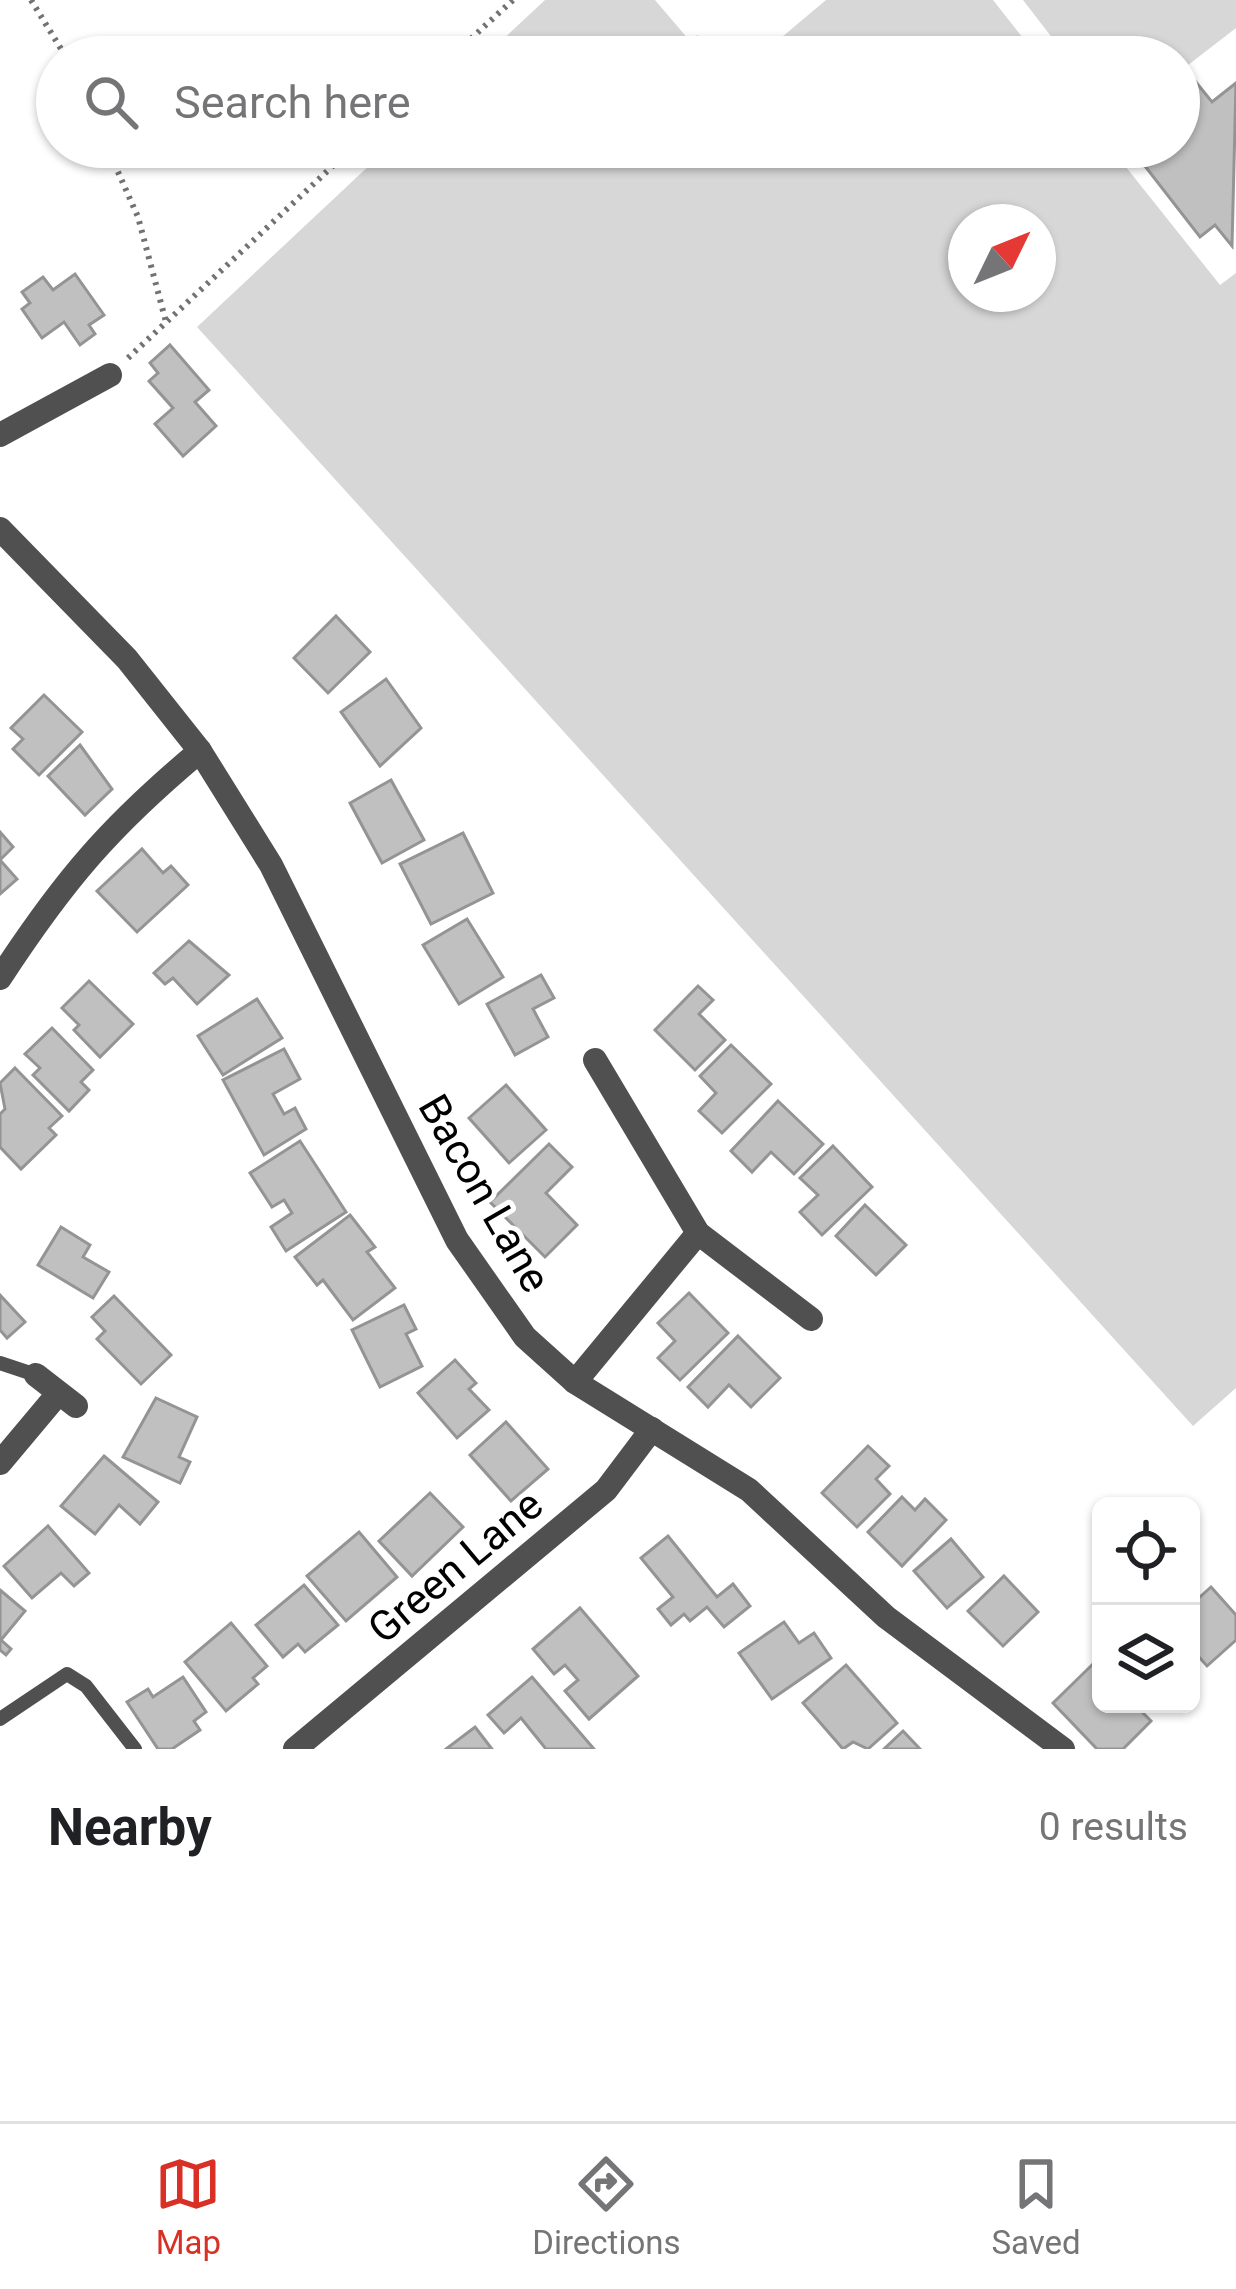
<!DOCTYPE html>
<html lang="en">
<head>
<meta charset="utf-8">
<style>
	body { margin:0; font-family:Roboto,sans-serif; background:#f6f6f6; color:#202124 }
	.controls { position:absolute; right:36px; bottom:36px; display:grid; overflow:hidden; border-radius:18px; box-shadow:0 3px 9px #0004 }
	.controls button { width:108px; height:108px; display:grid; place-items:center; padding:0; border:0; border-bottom:3px solid #e0e0e0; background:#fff; color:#202124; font:60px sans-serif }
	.compass { position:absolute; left:948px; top:204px; width:108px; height:108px; border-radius:50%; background:#fff; box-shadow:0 3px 9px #0004; rotate:47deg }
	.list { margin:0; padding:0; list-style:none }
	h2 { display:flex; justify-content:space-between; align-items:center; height:156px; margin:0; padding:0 48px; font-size:51px }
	h2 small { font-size:39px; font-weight:400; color:#757577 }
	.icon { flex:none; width:66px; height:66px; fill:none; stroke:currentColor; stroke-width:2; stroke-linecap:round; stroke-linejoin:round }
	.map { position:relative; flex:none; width:1236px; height:1749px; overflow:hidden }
	.search { position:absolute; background:#fff; box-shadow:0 3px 9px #0004; left:36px; right:36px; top:36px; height:132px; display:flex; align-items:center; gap:30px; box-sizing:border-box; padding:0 42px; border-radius:66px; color:#757577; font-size:45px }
	.sheet { height:372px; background:#fff }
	nav { display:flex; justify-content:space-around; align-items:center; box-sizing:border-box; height:168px; border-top:3px solid #e0e0e0; background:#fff; font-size:33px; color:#757577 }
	nav a { display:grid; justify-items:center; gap:6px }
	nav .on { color:#d93025 }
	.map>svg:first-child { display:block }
	.green { fill:#d7d7d7; fill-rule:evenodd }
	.building { fill:#c0c0c0; stroke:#949494; stroke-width:3 }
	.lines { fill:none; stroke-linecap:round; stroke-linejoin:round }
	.path { stroke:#727272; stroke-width:6; stroke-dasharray:3 6; stroke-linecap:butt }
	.service { stroke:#505050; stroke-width:14 }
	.minor { stroke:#505050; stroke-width:24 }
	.labels { text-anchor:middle; stroke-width:10; stroke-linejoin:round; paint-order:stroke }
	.street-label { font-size:42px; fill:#000; stroke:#fff }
</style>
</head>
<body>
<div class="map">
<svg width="1236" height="1749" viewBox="0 0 1236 1749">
	<rect width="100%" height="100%" fill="#fff"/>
	<!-- green -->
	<g class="green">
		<path d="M545,0H655L690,41L697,35L719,57L729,49L736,57H484Z"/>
		<path d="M826,0H993L1038,57H758Z"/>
		<path d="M1023,0H1236V28L1179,72V57H1067Z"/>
		<path d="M389,147H1110L1220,285L1236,273V1388L1193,1426L197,327ZM966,222H1038V294H966Z"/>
	</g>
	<!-- building -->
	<g class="building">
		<path d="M1191,76L1212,102L1236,83L1232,246L1215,225L1200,237L1134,152L1140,147H1179V86Z"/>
		<path d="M75,274L104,315L89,325L95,334L80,345L64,322L42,338L22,309L30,303L22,292L43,277L53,290Z"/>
		<path d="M170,345L209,390L195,402L216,426L183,456L155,424L173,408L149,381L158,373L150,363Z"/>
		<path d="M336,616L370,652L328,693L294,658Z"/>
		<path d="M386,679L421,728L380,766L341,712Z"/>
		<path d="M44,695L82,732L39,775L13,749L23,739L11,728Z"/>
		<path d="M80,745L112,789L85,815L48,776Z"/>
		<path d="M391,780L424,840L382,863L350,803Z"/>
		<path d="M0,832L13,847L0,860Z"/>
		<path d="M463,833L493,893L431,924L400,864Z"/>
		<path d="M142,849L163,873L171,866L188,885L137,932L97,891Z"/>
		<path d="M0,860L17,879L0,894Z"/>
		<path d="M467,919L503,977L459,1004L423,945Z"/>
		<path d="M189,941L229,975L197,1004L173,978L165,984L154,973Z"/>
		<path d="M541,975L554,998L533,1009L548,1037L515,1055L487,1004Z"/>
		<path d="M89,981L133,1024L100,1057L74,1030L79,1025L62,1008Z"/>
		<path d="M698,986L713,1000L699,1014L725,1040L695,1070L655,1030Z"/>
		<path d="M257,999L282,1038L223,1075L198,1036Z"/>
		<path d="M52,1028L93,1070L81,1082L89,1090L69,1111L33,1075L40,1068L25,1054Z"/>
		<path d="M731,1045L771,1084L722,1133L699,1111L716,1093L700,1076Z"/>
		<path d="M284,1049L300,1079L273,1094L284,1114L295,1108L306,1129L264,1155L223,1080Z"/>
		<path d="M15,1068L62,1116L49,1128L56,1135L21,1169L0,1147V1114L5,1109L0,1083Z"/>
		<path d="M506,1085L546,1130L509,1163L469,1118Z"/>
		<path d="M778,1101L823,1144L794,1174L771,1152L752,1172L731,1151Z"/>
		<path d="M300,1141L346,1212L286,1251L271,1227L292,1213L284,1200L272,1207L250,1173Z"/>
		<path d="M549,1144L572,1167L546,1193L577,1225L545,1257L490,1202Z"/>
		<path d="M833,1146L872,1187L822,1235L800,1212L818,1195L800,1178Z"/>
		<path d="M865,1205L906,1245L876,1275L836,1236Z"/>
		<path d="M350,1215L375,1247L367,1252L395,1288L353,1320L323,1280L317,1285L295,1257Z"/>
		<path d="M61,1227L90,1245L83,1257L109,1272L93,1298L38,1265Z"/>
		<path d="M689,1293L728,1333L680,1380L658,1358L675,1341L658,1323Z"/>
		<path d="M0,1295L25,1322L7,1338L0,1330Z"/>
		<path d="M114,1296L171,1355L141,1384L97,1339L105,1331L92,1317Z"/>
		<path d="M404,1305L416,1329L406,1334L422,1366L380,1387L352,1330Z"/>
		<path d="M738,1336L780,1378L751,1407L729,1385L708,1407L688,1387Z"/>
		<path d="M455,1360L476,1383L469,1389L489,1410L457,1438L418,1393Z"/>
		<path d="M156,1398L197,1417L179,1457L190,1462L180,1483L123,1457Z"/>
		<path d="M506,1422L548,1469L511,1501L470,1455Z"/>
		<path d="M868,1446L889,1466L876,1479L890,1494L857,1527L822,1493Z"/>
		<path d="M104,1456L158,1502L140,1524L119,1505L95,1534L61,1506Z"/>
		<path d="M430,1493L463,1527L412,1576L379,1541Z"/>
		<path d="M902,1497L915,1510L925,1499L946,1520L902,1566L868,1532Z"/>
		<path d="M48,1526L89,1573L74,1586L61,1573L32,1598L4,1566Z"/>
		<path d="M359,1532L397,1577L346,1621L307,1576Z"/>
		<path d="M668,1536L717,1597L733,1584L750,1606L724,1627L707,1607L690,1621L684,1614L671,1625L658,1609L673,1597L641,1558Z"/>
		<path d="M951,1539L983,1577L947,1608L914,1571Z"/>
		<path d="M1004,1576L1038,1612L1003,1646L968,1611Z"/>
		<path d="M304,1585L338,1625L305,1652L298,1644L283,1657L256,1625Z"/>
		<path d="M1211,1587L1236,1615V1640L1207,1666L1191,1648V1605Z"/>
		<path d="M0,1590L25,1611L1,1640L11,1649L6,1655L0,1650Z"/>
		<path d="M580,1608L638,1676L589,1719L565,1691L578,1680L565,1665L554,1674L533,1649Z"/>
		<path d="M784,1622L799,1643L814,1633L831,1658L772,1699L739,1653Z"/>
		<path d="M231,1623L267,1666L253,1678L258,1684L226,1711L185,1662Z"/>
		<path d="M1094,1663L1101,1670V1704H1134L1151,1721L1123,1749H1097L1053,1703Z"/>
		<path d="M846,1665L897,1723L868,1749L853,1742L843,1749L803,1703Z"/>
		<path d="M183,1677L206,1712L194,1721L200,1730L172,1749H158L127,1702L148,1689L153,1697Z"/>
		<path d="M532,1677L594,1749H546L521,1718L504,1733L488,1715Z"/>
		<path d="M475,1727L492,1749H446Z"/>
		<path d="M903,1731L920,1749H884Z"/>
	</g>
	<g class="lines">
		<!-- path -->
		<g class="path">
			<path d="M31,0L66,57"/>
			<path d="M451,57L513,0"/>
			<path d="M107,147L138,217L166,322"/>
			<path d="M128,358L353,147"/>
		</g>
		<!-- service -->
		<g class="service">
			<path d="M0,1363L36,1375"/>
			<path d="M0,1719L67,1674L86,1686L135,1749"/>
		</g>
		<!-- minor -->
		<g class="minor">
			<path d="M0,435L110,375"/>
			<path d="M0,529L127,659L200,751L271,865L457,1240L525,1337L575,1382L749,1490L886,1617L1063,1749"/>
			<path d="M0,978C64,880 110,826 200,751"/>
			<path d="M595,1060L698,1233L811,1319"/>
			<path d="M36,1375L76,1406"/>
			<path d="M575,1382L698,1233"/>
			<path d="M0,1463L57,1395"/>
			<path d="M295,1749L606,1490L652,1429"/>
		</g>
	</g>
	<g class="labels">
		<!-- street labels -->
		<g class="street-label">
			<text transform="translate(485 1193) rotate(60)" y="15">Bacon Lane</text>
			<text transform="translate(455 1566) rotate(-40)" y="15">Green Lane</text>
		</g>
	</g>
</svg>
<div class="controls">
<button><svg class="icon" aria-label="locate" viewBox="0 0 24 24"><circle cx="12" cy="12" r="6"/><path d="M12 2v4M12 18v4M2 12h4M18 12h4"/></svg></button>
<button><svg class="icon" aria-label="layers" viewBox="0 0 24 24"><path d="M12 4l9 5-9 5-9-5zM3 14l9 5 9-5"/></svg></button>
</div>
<svg class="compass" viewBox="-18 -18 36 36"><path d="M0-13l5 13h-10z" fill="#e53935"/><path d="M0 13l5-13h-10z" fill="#757577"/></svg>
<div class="search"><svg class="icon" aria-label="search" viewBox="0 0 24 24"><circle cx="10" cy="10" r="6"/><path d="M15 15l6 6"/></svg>Search here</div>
</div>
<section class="sheet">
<h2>Nearby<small>0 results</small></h2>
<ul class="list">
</ul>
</section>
<nav>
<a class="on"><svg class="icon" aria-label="map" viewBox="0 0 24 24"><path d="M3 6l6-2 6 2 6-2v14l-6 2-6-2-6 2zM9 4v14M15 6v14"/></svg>Map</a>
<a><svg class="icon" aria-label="directions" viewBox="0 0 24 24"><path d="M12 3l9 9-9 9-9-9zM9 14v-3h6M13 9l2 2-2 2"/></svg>Directions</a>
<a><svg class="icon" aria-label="saved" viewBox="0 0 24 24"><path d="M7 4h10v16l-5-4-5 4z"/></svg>Saved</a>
</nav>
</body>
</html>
